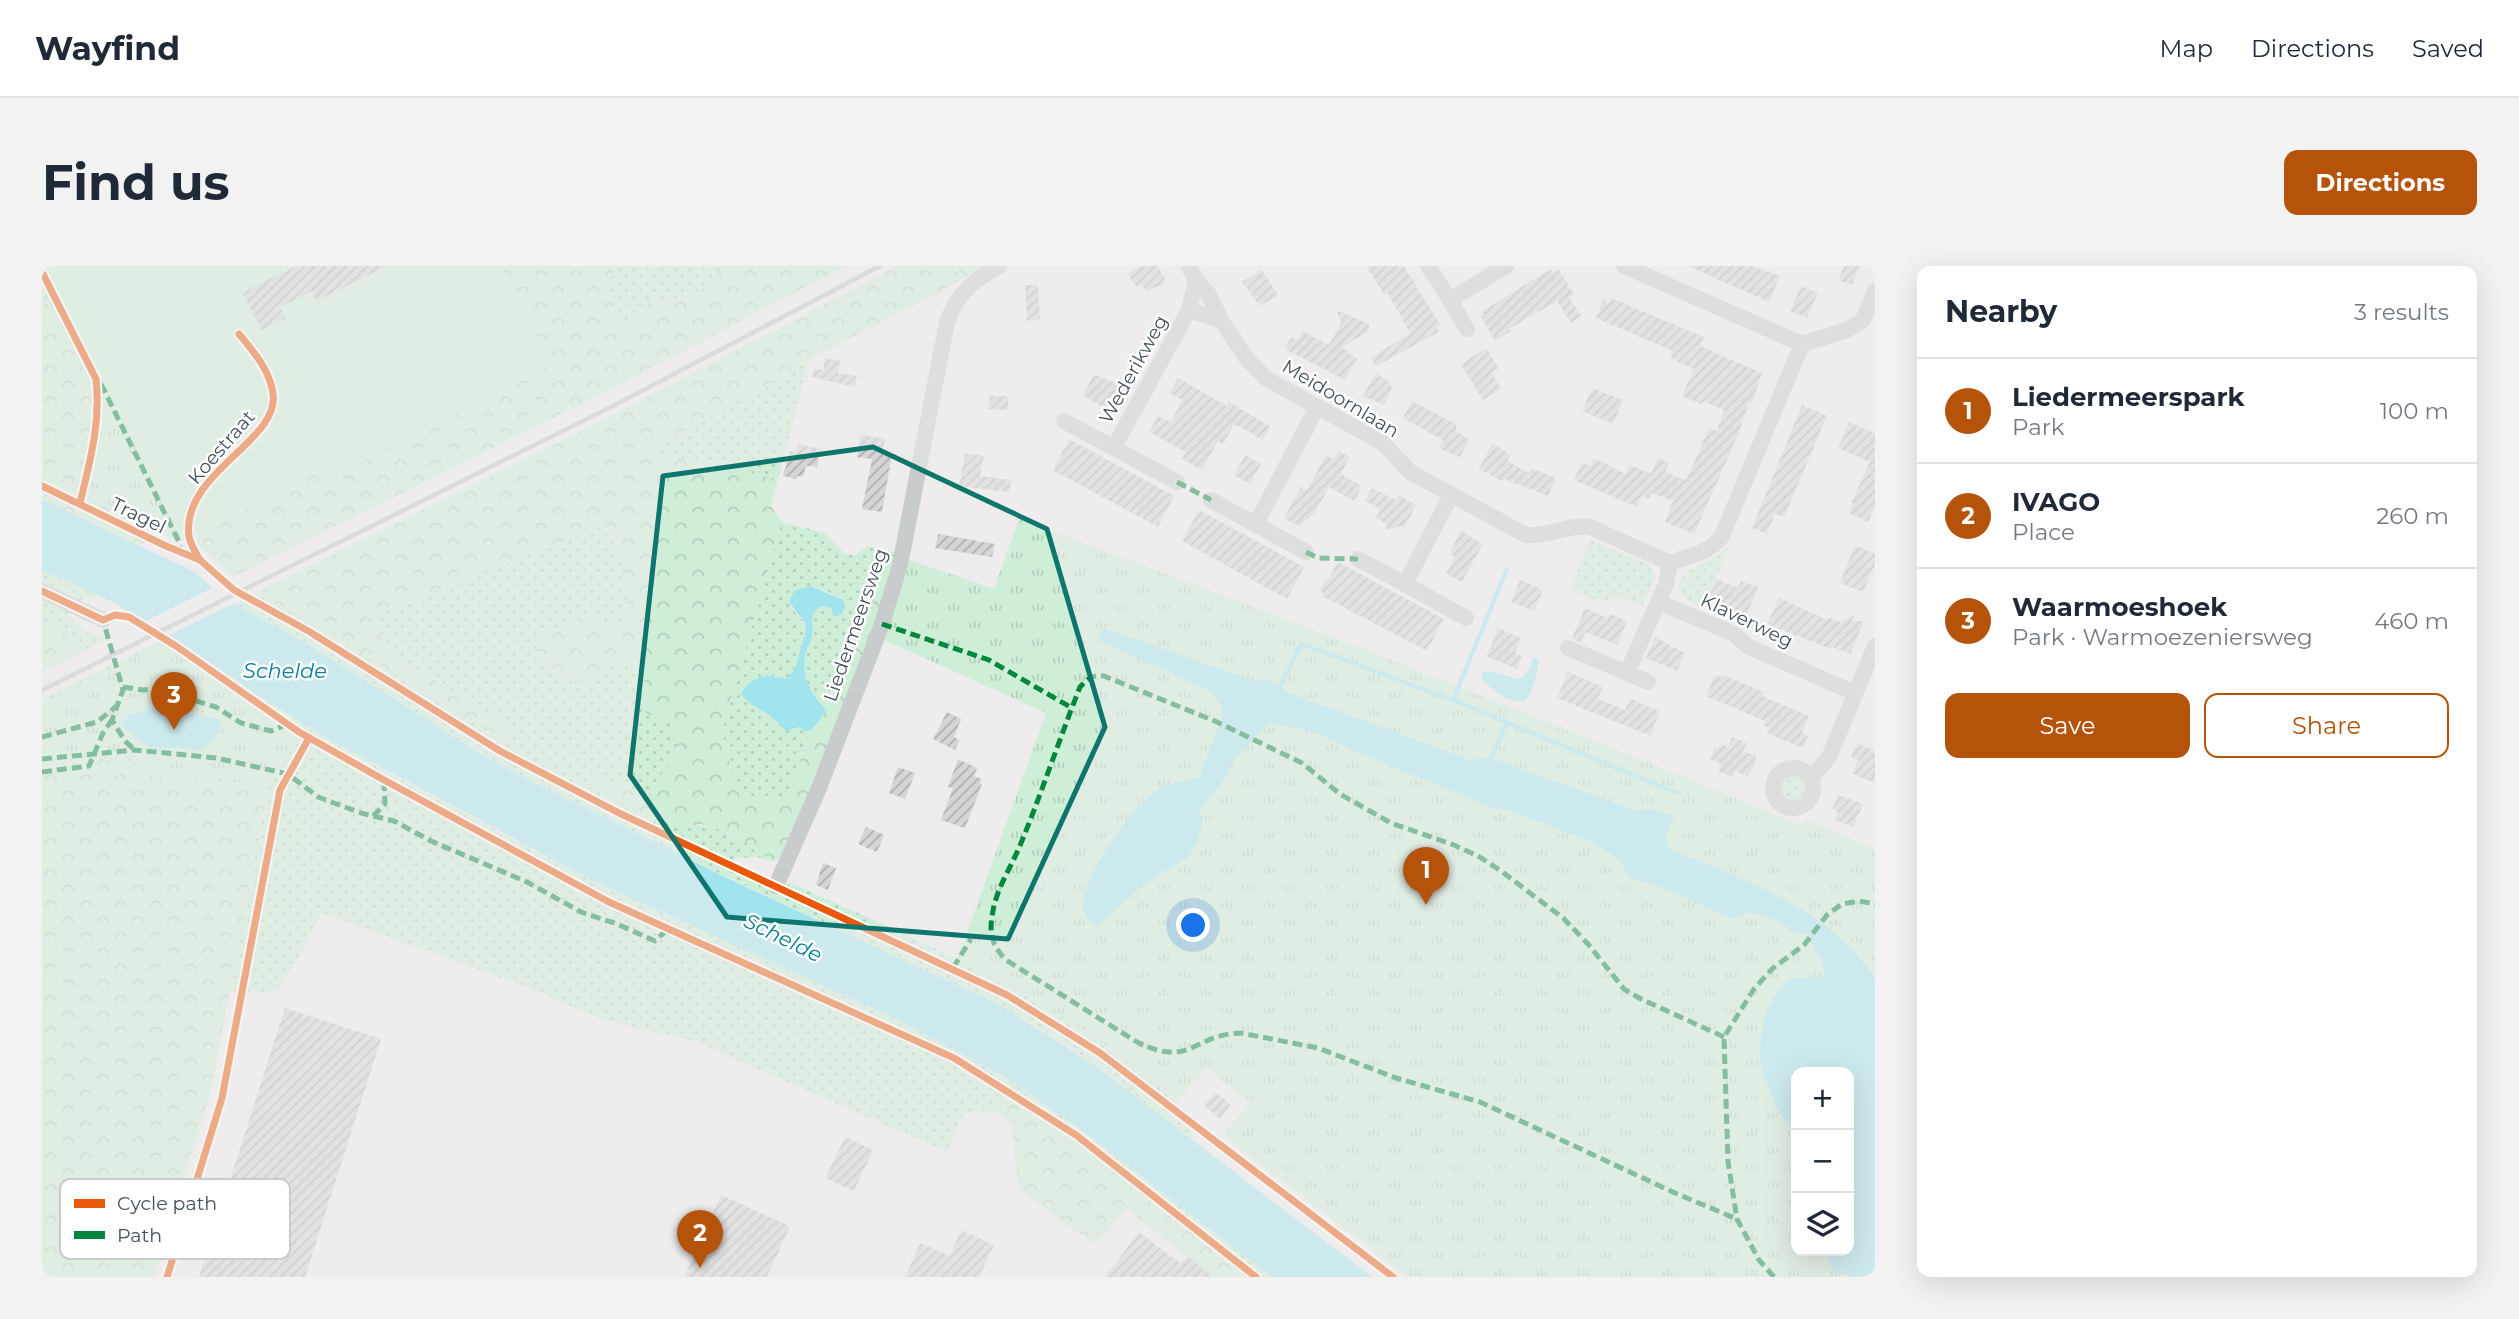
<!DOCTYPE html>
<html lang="en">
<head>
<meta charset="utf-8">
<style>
	body { margin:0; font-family:Montserrat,sans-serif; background:#f2f2f3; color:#1f2937 }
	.controls { position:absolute; right:21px; bottom:21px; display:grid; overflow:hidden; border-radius:14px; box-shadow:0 7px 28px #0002 }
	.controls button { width:63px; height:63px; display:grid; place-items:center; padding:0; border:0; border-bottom:2px solid #e0e1e3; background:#fff; color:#1f2937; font:35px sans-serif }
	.you { position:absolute; left:1152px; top:660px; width:24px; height:24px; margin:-18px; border:5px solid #fff; border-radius:50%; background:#1a73e8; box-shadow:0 0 0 10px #1a73e833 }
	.badge { display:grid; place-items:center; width:46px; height:46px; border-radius:50%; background:#b45309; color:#fff; font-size:23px; font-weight:700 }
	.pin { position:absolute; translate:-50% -58px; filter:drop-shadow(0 2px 4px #0008) }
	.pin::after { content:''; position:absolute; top:37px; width:24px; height:21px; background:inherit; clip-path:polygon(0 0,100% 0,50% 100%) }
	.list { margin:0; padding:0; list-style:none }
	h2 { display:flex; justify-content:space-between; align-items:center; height:91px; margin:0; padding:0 28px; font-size:30px }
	h2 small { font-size:23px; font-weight:400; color:#747a83 }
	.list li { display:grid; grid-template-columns:46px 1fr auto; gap:21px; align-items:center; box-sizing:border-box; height:105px; padding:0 28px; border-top:2px solid #e0e1e3 }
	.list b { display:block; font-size:26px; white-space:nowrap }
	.list p { margin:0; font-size:23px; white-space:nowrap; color:#747a83 }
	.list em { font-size:23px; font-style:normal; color:#747a83 }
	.actions { display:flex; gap:14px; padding:21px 28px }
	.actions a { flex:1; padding:16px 0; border:2px solid #b45309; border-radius:14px; text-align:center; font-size:24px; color:#b45309 }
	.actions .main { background:#b45309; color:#fff }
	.icon { flex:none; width:38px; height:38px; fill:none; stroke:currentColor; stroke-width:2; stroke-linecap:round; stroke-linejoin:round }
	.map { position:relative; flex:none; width:1833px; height:1011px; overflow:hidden; border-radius:14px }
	header { display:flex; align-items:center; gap:42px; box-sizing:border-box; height:98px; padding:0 35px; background:#fff; border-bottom:2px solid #e0e1e3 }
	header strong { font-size:33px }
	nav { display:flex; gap:38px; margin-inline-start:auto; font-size:24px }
	.intro { display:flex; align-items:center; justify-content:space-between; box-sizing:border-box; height:168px; padding:0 42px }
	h1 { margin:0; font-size:49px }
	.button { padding:18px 32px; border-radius:14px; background:#b45309; color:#fff; font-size:24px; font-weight:700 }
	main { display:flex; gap:42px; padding:0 42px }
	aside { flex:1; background:#fff; border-radius:14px; box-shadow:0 7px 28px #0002 }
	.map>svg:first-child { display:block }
	.grass { fill:url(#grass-dots) }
	.forest { fill:url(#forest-crowns) }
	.park { fill:url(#park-tufts); fill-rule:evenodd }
	.pitch { fill:#cfeed8 }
	.water { fill:#a2e4ee }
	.pier { fill:#eeecec }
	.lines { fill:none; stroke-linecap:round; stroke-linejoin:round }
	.stream { stroke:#a2e4ee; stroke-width:4.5 }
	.building { fill:url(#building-hatch) }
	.street { stroke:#c8cccd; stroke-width:16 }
	.rail { stroke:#c2c5c7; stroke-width:4.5 }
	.quiet { stroke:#00873e; stroke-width:5; stroke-dasharray:10 5; stroke-linecap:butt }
	.cycleway-casing { stroke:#fff; stroke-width:11 }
	.cycleway { stroke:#e8590c; stroke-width:7 }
	.marked { fill:none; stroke:#0f766e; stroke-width:5; stroke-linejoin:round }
	.labels { text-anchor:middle; stroke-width:5; stroke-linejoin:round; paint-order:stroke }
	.street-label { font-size:19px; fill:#435159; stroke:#fff }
	.water-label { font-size:21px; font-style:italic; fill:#088092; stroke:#fff }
	.key { fill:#fff; stroke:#c7cbcd; stroke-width:2 }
	.key-label { font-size:19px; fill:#435159 }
</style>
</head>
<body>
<header>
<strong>Wayfind</strong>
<nav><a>Map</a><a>Directions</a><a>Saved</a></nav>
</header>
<div class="intro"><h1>Find us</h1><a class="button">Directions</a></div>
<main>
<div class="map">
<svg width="1833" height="1011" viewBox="0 0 1833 1011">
	<defs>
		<pattern id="grass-dots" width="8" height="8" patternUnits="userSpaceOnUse" patternTransform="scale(1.75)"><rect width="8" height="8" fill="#cfeed8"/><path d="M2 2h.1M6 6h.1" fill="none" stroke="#b3cebc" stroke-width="1.8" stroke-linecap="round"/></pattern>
		<pattern id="forest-crowns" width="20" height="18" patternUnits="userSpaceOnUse" patternTransform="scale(1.75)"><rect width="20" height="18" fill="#cfeed8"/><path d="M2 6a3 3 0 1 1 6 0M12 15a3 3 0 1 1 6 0" fill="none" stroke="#b3cebc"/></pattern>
		<pattern id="park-tufts" width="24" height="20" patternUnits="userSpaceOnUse" patternTransform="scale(1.75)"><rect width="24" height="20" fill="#cfeed8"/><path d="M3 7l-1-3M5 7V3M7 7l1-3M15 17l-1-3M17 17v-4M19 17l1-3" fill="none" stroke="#b3cebc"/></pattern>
		<pattern id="building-hatch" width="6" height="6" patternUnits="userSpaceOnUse" patternTransform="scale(1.75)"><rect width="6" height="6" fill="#d5d5d7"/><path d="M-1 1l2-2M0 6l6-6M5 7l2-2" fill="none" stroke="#aeafb1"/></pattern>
	</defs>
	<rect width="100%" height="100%" fill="#eeecec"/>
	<!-- grass -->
	<g class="grass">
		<path d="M0,0H3L74,140L54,127L51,115L0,28Z"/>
		<path d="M571,0H681L660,25L638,35L626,32L602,41L594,56L584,59C561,48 570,23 571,0Z"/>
		<path d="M767,94L736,213L606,187Z"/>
		<path d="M740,256L783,267L802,287L813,289L826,280L839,283L827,312L784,443C768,428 758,408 764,386C766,381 769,376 770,370C773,357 765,349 779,340L789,342L791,328L769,320L748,340L763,358L764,364L753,403L744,413L732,409L715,443L731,450L734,457L769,464L744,534H709L690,508L680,465Z"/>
		<path d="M561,259L569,264L579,294L586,333L578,359L538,349C526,362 515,367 496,370L502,397L520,410L541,418L563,403L580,395C606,407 606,420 602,446L629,458L635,475L636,488L602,530C584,525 569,516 551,513L649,559C681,558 707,579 732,596L716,591L692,592L688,605L741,628L747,616C821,650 897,682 969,720C1028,752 1082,794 1135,835L1128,849L1153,867L1149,874L1051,797L997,762L813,671L572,558L495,518L452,496L262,376L191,338L216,326L463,477L374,403L349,389L331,350Z"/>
		<path d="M1548,274L1605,297L1610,302L1612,314L1601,340L1578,331L1559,336L1528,324Z"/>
		<path d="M1688,279L1661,342L1644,334L1637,322C1639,298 1672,298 1688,279Z"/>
		<path d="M0,304L56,329L35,336L26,350L47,368L67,372L38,387L23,365L0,363Z"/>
		<path d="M128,370L216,429L287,473L383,526L552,615L850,751L962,810L1044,867L1230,1011H1209L1032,871L972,833L953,844L955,847H922L905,886L652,775L602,764L551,750L487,722L280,647L254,696L235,724L224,726L187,725L226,525L174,514L113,511L98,497L48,494L0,499V497L80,491L102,496L115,508L175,510L227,522L256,469L118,379L0,438V433Z"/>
		<circle cx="1751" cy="522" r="13"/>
	</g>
	<!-- forest -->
	<g class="forest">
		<path d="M459,0H571C570,23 561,48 584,59L594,56L602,41L611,32L638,35L660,25L681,0H804L564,126L191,311L154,278L155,262L236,229L269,199L286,203L289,212L509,99Z"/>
		<path d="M855,0H940L919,14L767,94L607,186L736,213L729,240L740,256L680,465L690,508L709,534H744L769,465L779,453L787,435L827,312L839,283L856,287L838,352L742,588L732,596L692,569L659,558L628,562L546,520L551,513C569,516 584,525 602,530L636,488L635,475L629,458L602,446C606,420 606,406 580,395L563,403L541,418C521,410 506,403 494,384L496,370C515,367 526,362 538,349L578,358L586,333L579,294L570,264L561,260L331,350L349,389L465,458L470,470L463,477L216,326L575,147Z"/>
		<path d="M0,28L51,115L54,127L73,141L115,266L97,281L0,234Z"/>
		<path d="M12,356L23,365L38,387L0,406V363Z"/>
		<path d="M76,493L98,497L113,511L174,514L226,525L168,829L112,1011H0V499Z"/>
		<path d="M962,828L1032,871L1209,1011H1170L1085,943L1053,979L977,924L969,859L953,844L954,835Z"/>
	</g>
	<!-- park -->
	<g class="park">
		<path d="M64,119L141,274L128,272L42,229L59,175L58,124Z"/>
		<path d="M977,253C1240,350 1501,451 1760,560L1763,554L1772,557L1833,583V1011H1366L1181,870L1208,836L1165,802L1135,835C1111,817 1087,796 1062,779C1015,746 966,719 915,694L1004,447L840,373L868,294L952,323ZM1754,806H1807V985H1754Z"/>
		<path d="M118,378L256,469L227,522L175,510L115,508L102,496L80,491L0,497V438Z"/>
	</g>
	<!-- pitch -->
	<path class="pitch" d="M3,0H459L509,99L290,212L285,203L269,199L236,229L155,262L154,278L141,274Z"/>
	<!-- water -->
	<g class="water">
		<path d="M0,234L151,305L185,334L262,376L452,496L495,518L683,611L959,740L1051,798L1330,1011H1230L1044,867L962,810L850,751L552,615L287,473L216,429L128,370L73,337L0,304Z"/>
		<path d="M769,320L801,334L803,341L800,348L792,351L789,342L779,340C765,349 773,357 770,370C769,376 766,381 764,386C758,408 768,428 784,443L779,453L769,464L763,465L757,461L744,465C737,460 734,453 727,449C717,442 707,439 699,428C709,409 726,407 744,413L753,403L764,364L763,357L747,336L752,325Z"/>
		<path d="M1061,362L1213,415L1229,414L1247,427L1428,494L1449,492L1592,544L1613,543L1631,550L1624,572L1626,582C1701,614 1786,640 1833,712V1009L1810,1011L1791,1004L1783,985H1807V806H1754V865C1750,860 1743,855 1739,849C1735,843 1720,806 1719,799C1715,773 1723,736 1743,718C1754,707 1770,715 1783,710C1782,687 1770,689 1769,671L1761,667H1752L1734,654L1707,646L1691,653L1616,620L1588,612L1576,593L1550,576L1468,545L1454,543L1322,489L1270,465L1227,457L1190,495L1183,512L1156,546L1161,555L1155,576L1146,591L1102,619L1064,651L1058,660C1050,657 1045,655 1042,646C1035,618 1091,538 1115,524C1126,517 1144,515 1157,512L1180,452L1179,440L1170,426L1056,374Z"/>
		<path d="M1491,391L1497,393C1496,405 1491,426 1483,435C1467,438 1451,424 1439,413L1440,407L1446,405L1476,413L1486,406Z"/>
		<path d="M107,442L177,453L180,463L161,484L105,480L80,460L87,448L95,447Z"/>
	</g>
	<!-- pier -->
	<path class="pier" d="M174,320L195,336L124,371L100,357Z"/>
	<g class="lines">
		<!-- stream -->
		<g class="stream">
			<path d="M1238,421L1259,378L1411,434L1635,527"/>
			<path d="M1411,434L1465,303"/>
			<path d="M1449,492L1465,456"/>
		</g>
	</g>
	<!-- building -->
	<g class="building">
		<path d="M254,0H345L274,35L270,25L238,41L244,52L220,64L200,27Z"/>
		<path d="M1099,0H1115L1124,14L1121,16L1120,21L1115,20L1105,26L1099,18L1094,21L1086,8Z"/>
		<path d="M1324,0H1362L1398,59L1394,61L1397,66L1334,100L1329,92L1368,67L1345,26L1342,28Z"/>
		<path d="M1646,0H1710L1738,10L1727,36Z"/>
		<path d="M1802,0H1818L1810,19L1797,14Z"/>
		<path d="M1509,3L1511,7L1516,3L1532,28L1527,31L1539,50L1529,57L1515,35L1467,63L1469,65L1453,75L1439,51L1442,49L1439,46Z"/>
		<path d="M1220,4L1236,29L1218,40L1200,16Z"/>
		<path d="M983,19H996L998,53L985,55Z"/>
		<path d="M1759,20L1776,27L1765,52L1748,45Z"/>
		<path d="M1569,32L1662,71L1658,80L1720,107L1710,137L1707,136L1696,169L1652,268L1623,256L1631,235L1609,227L1607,233L1600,230L1595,241L1532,214L1540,196L1548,200L1552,192L1584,208L1588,199L1609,208L1616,192L1627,197L1623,206L1644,214L1667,162L1675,165L1682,144L1661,135L1659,138L1640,130L1652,103L1628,92L1631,85L1554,52L1561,34L1567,37Z"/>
		<path d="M1294,44L1327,58V65L1300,81L1315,93L1303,114L1243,83L1249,71L1255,74L1260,65L1287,79L1299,56Z"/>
		<path d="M1444,82L1457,103L1450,107L1459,123L1441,134L1419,98Z"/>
		<path d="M783,92L798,95L796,107L815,110L813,121L770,111L772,103L781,104Z"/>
		<path d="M1334,107L1348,117L1350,123L1342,139L1321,130Z"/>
		<path d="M1052,108L1079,120L1066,145L1041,129Z"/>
		<path d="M1136,112L1185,140L1187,136L1228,160L1221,174L1192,158L1181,178L1176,175L1160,204L1140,193L1144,186L1107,166L1116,150L1129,156L1140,134L1128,127Z"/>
		<path d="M1550,122L1581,134L1571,158L1540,145Z"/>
		<path d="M947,130H966V144L947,143Z"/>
		<path d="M1370,135L1415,159L1413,165L1427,173L1418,191L1397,182L1401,174L1361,152Z"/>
		<path d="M1760,139L1785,150L1742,251L1733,248L1725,268L1710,262Z"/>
		<path d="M1807,156L1833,167V240L1826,256L1807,247L1811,237H1809L1828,196L1796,182Z"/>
		<path d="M819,168L843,173L841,186L850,188L840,246L820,243L830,193L815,191Z"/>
		<path d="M1027,173L1132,230L1116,261L1011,204Z"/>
		<path d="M756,178L779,183L775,201L764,200L761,211L755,210L754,213L741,210L748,185L754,186Z"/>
		<path d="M1450,178L1469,188L1465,195L1487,207L1489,202L1514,212L1506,230L1462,213L1461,216L1437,203Z"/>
		<path d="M1296,185L1307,191L1299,208L1320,220L1312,235L1287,221L1272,248L1257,260L1242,252L1259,221L1265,224L1284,189L1292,194Z"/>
		<path d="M923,187L942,190L938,210L969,214L967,226L917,220Z"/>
		<path d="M1203,189L1219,198L1208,218L1192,209Z"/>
		<path d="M1330,222L1354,234L1357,229L1374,239L1362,262L1359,260L1345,264L1343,257L1334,252L1339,243L1323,235Z"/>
		<path d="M1157,244L1262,301L1245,333L1140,275Z"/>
		<path d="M1419,265L1441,278L1420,316L1404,308L1413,291L1407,288Z"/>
		<path d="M896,268L953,278L950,291L893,282Z"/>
		<path d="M1813,279L1833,288V299L1821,326L1798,317Z"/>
		<path d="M1296,296L1402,353L1385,385L1280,330L1282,328L1278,324L1284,313L1286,314Z"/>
		<path d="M1674,313L1696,322L1699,315L1716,321L1705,349L1666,332Z"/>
		<path d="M1478,314L1501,324L1492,345L1469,336Z"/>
		<path d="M1737,332L1785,354L1786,351L1798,356L1812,349L1810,355H1822L1808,388L1790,381L1789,383L1725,358Z"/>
		<path d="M1543,342L1566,352L1568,348L1585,355L1575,379L1544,366L1538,376L1530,372Z"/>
		<path d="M1456,362L1479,372L1473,387L1480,390L1475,403L1445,390Z"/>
		<path d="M1613,371L1643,387L1635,405L1604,392Z"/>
		<path d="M1526,406L1561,421L1556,433L1583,444L1589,433L1617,445L1609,470L1515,432Z"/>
		<path d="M1673,409L1680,411L1681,409L1722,426L1720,430L1767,450L1760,467L1766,470L1761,482L1725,467L1727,462L1722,459L1723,455L1664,430Z"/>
		<path d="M905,446L919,453L912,471L918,474L913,484L891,473Z"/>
		<path d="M1690,471L1705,477L1701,485L1714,490L1712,500L1705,510L1693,505L1690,511L1676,505L1679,498L1668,493L1673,481L1676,482L1679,478L1686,481Z"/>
		<path d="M1815,477L1833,485V517L1811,508L1816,494L1809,491Z"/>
		<path d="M916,493L935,502L932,510L939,513L938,517L940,518L923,562L899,554L911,522L906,521Z"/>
		<path d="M856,501L873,507L863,533L847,527Z"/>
		<path d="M1796,529L1821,538L1811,561L1793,554L1796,545L1790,543Z"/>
		<path d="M824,561L842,569L835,586L816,578Z"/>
		<path d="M781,597L794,602L786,624L774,619Z"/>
		<path d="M243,742L339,773L263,1011H157Z"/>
		<path d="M1173,826L1189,839L1178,853L1162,839Z"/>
		<path d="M803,871L831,884L812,925L783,912Z"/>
		<path d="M679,929L748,960L725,1011H642Z"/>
		<path d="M919,964L952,979L937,1011H863L878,977L908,990Z"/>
		<path d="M1097,966L1139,998L1146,990L1171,1011H1063Z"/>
	</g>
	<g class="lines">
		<!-- street -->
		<g class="street">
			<path d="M1147,0L1154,14L1147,44L1179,54L1205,93L1225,113L1341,177L1368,206L1484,269C1506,271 1525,258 1548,261L1628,297C1647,290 1668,287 1680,270L1760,78"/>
			<path d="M1386,0L1408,34L1464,0"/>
			<path d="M1582,0L1760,78"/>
			<path d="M1154,14L1167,29L1179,54"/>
			<path d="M1408,34L1425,63"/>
			<path d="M1760,78L1805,64L1821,54L1833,25"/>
			<path d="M1022,155L1135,216"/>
			<path d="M1072,181L1147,44"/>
			<path d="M1409,229L1363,318L1424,352"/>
			<path d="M1169,234L1264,286"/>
			<path d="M1214,258L1275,141"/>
			<path d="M1316,293L1363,318"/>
			<path d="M1628,297L1624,318L1616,336L1692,368L1707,381L1813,427"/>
			<path d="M0,325L61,354"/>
			<path d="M1526,382L1585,407L1616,336"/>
			<path d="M1585,407L1606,416"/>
			<circle cx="1751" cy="522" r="20"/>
			<path d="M1769,512L1787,491L1833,380"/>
			<path d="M734,620L777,522L840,358L858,299L905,56C915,28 932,14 957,0"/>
		</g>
		<!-- rail -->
		<path class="rail" d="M0,424L571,140L838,0"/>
		<!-- quiet -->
		<g class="quiet">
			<path d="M59,118L137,276L139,286"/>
			<path d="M1135,216L1169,234"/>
			<path d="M1264,286L1276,292L1316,293"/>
			<path d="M66,352L61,354L81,424L70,454L83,475L93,484"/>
			<path d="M840,358L947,394L1030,442"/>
			<path d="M81,421L101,424L119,422L139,430L174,441L199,457L229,465L246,458"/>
			<path d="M0,471L55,456L76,439"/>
			<path d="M0,493L93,484L174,492L246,508L276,531L319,547L352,555L389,575L485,616L539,646L575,658L613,675L626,663"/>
			<path d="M0,506L47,500L61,467L70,454"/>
			<path d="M331,550L343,538L342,514"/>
			<path d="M911,702L929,673"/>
			<path d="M1682,771L1599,733L1582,723L1546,678L1521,652L1459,605L1436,590L1412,579L1349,557L1298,528L1260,497L1175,456L1062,410C1050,409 1046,412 1038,421C1017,474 999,529 977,582C967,605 953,625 950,651C947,669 951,681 964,694L1095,776C1149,803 1151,768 1199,767L1276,782L1354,812L1438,836L1633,927L1695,953"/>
			<path d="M1732,1011L1717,994L1695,953L1686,896L1682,771L1712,723L1730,703L1762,679L1785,649L1800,638L1817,635L1833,638"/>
		</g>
		<!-- cycleway casing -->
		<g class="cycleway-casing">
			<g id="cycleway">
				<path d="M0,6L54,113C59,156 48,195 38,237"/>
				<path d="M0,220L124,280L158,294L192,324L268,366L458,485L577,547L965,729L1058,787L1351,1011"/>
				<path d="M158,294C154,287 148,278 147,270C139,207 238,175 231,128C228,104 211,85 197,68"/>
				<path d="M0,325L61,354L73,349L87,351L134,380L257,466L342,514L567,636L912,792L1034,869L1214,1011"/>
				<path d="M125,1011L180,832L238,524L267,472"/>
			</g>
		</g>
		<!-- cycleway -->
		<use href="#cycleway" class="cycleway"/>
	</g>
	<!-- marked area -->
	<path d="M0 0H1833V1011H0ZM831,181L1005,263L1063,461L966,673L685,651L588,509L621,210Z" fill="#eeecec" fill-opacity=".55" fill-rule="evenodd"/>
	<path class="marked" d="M831,181L1005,263L1063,461L966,673L685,651L588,509L621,210Z"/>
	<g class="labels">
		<!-- street labels -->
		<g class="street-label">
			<text transform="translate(1091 103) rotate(-61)" y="7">Wederikweg</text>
			<text transform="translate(1299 132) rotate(31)" y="7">Meidoornlaan</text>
			<text transform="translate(179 181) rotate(-49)" y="7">Koestraat</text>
			<text transform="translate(97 249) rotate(26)" y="7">Tragel</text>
			<text transform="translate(1705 354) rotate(26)" y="7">Klaverweg</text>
			<text transform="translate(813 359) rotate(-71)" y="7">Liedermeersweg</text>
		</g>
		<!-- water labels -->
		<g class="water-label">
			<text x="243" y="412">Schelde</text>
			<text transform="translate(741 672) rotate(26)" y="7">Schelde</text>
		</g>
	</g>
	<!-- legend -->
	<rect x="18" y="913" width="230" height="80" rx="10" class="key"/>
	<rect x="32" y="933" width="31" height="9" fill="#e8590c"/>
	<rect x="32" y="965" width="31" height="8" fill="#00873e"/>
	<g class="key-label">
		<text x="75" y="944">Cycle path</text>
		<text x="75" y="976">Path</text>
	</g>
</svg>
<div class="controls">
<button>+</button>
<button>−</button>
<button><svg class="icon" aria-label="layers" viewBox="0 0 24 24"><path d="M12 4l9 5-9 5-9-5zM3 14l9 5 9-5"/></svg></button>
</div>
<div class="you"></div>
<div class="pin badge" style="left:1384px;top:639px">1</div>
<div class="pin badge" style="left:658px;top:1002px">2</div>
<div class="pin badge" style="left:132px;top:464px">3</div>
</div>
<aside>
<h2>Nearby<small>3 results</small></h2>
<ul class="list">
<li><span class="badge">1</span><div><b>Liedermeerspark</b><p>Park</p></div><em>100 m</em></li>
<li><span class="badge">2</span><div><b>IVAGO</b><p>Place</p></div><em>260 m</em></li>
<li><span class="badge">3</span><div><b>Waarmoeshoek</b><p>Park · Warmoezeniersweg</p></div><em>460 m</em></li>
</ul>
<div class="actions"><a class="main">Save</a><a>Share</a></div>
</aside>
</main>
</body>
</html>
